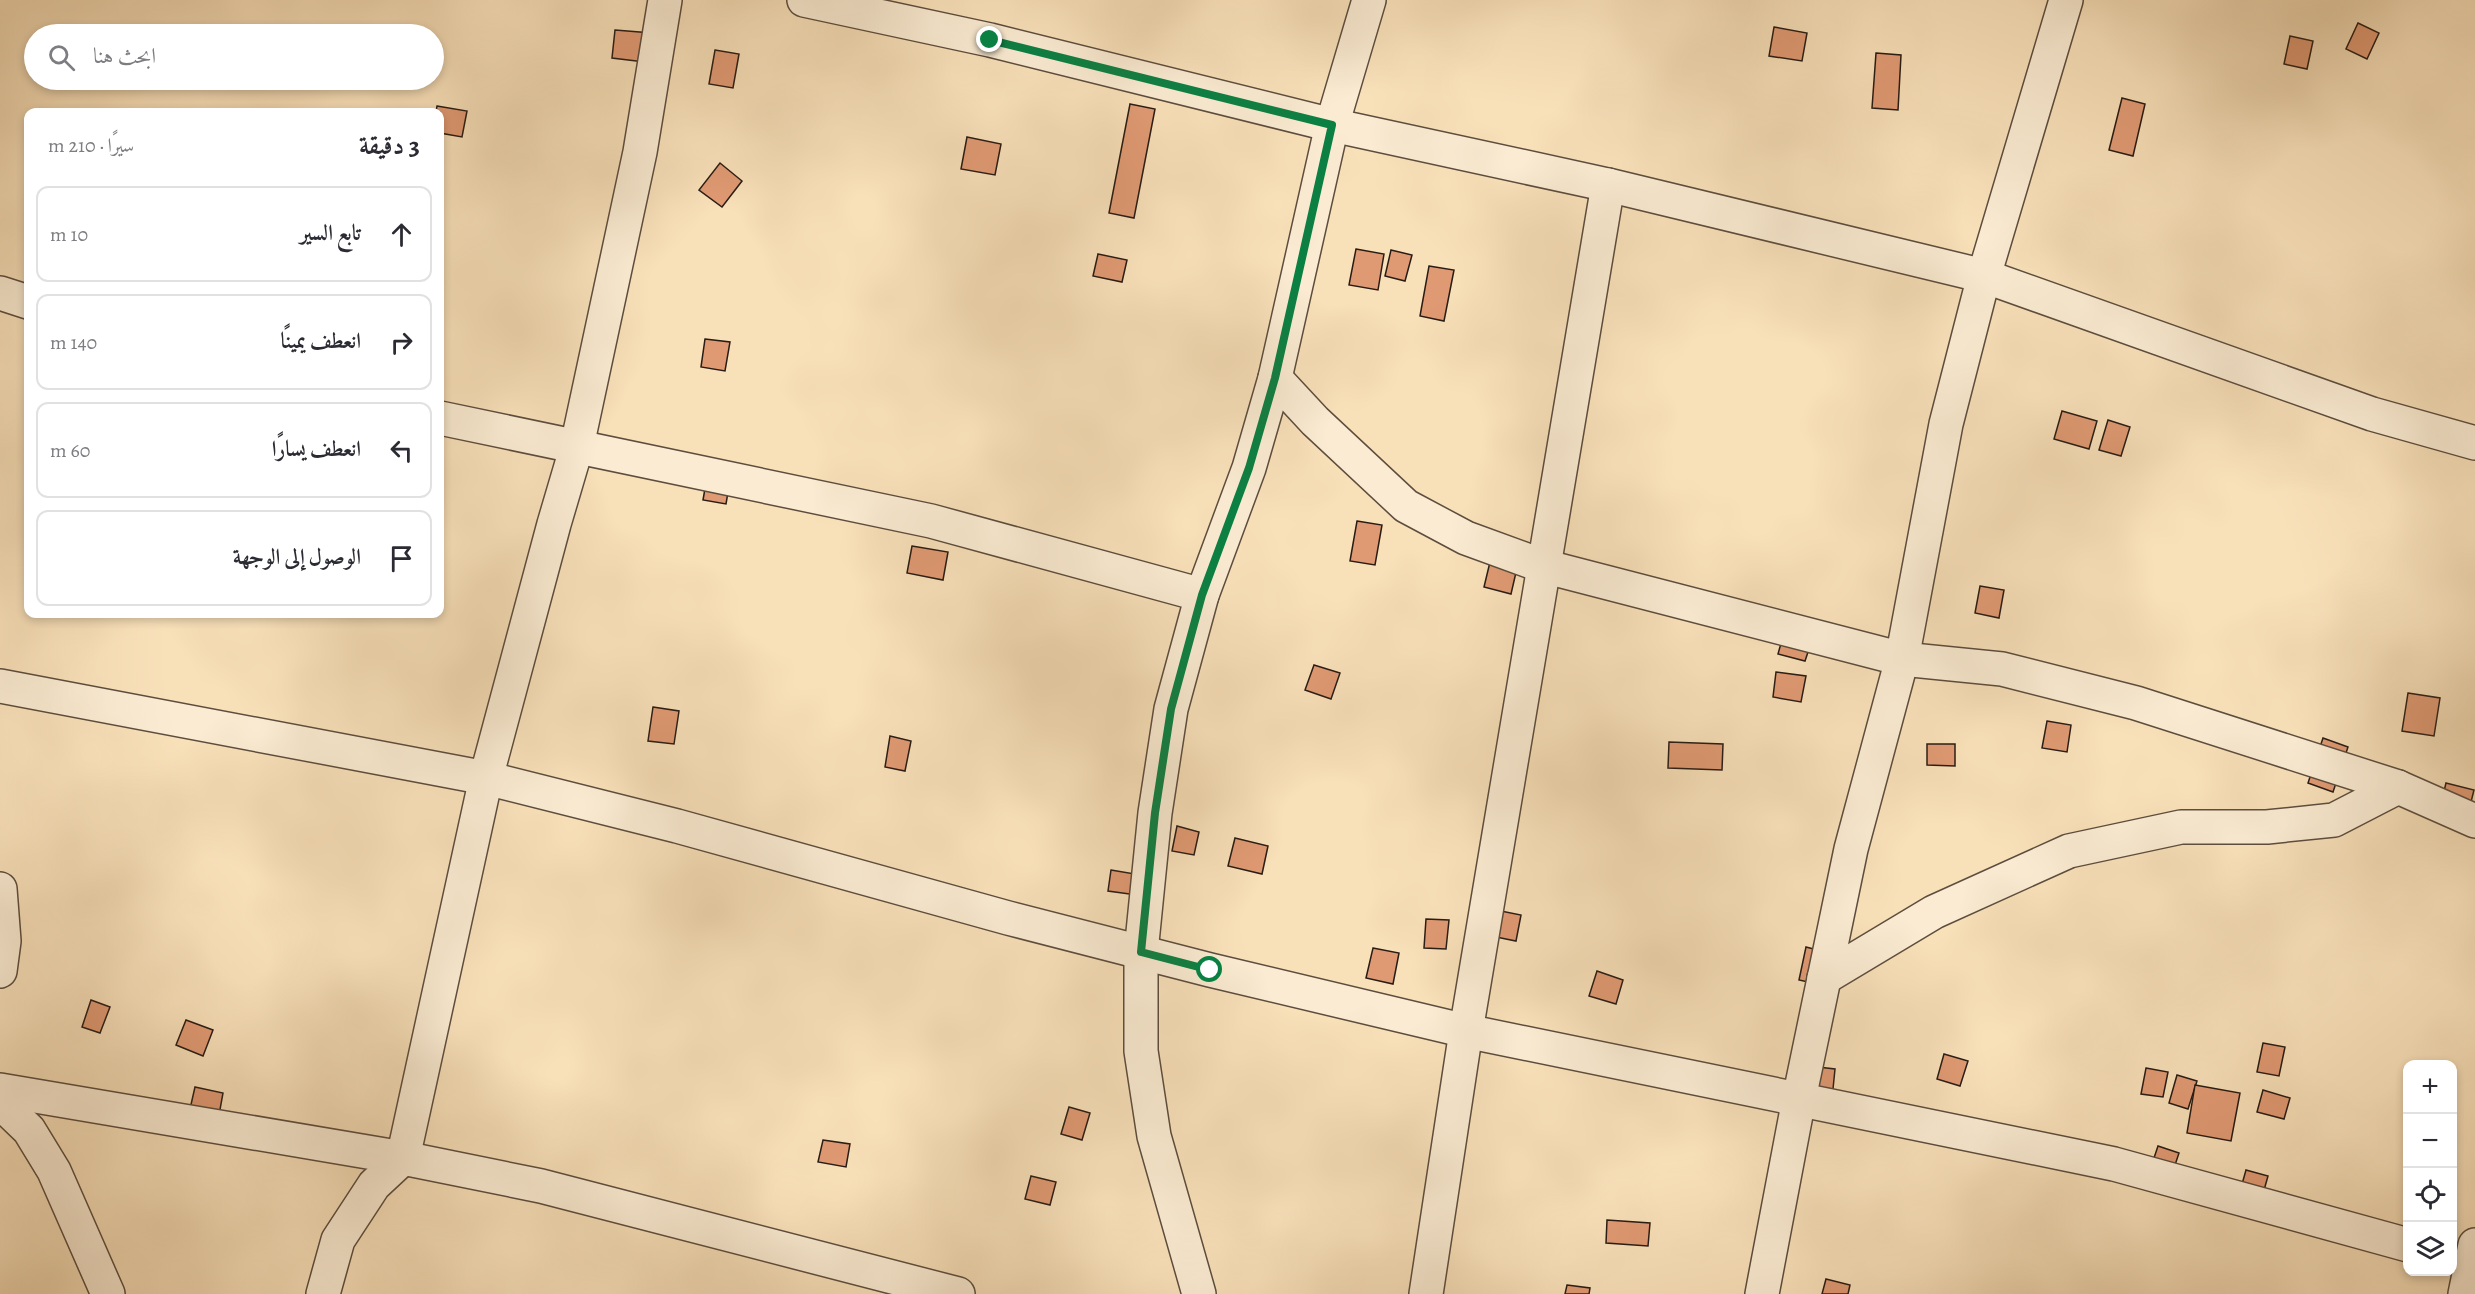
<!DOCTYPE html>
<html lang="ar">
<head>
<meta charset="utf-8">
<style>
	body { margin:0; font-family:Alegreya,Amiri,serif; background:#f7f7f7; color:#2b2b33; direction:rtl }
	.controls { position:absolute; right:18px; bottom:18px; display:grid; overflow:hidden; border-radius:12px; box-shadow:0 3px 9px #0003 }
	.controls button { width:54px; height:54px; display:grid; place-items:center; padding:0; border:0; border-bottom:2px solid #e1e1e2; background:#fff; color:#2b2b33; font:30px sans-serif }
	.stop { position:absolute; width:18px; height:18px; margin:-14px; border:4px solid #0b8043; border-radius:50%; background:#fff }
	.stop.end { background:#0b8043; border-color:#fff; box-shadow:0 2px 6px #0008 }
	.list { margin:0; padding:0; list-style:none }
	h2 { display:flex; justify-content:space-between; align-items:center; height:78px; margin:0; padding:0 24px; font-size:26px }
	h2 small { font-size:20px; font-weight:400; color:#7c7c81 }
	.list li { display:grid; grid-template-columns:39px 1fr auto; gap:18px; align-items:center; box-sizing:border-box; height:96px; margin:0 12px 12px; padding:0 12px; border:2px solid #e1e1e2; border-radius:12px }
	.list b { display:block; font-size:22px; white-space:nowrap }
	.list em { font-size:20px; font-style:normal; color:#7c7c81 }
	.icon { flex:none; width:33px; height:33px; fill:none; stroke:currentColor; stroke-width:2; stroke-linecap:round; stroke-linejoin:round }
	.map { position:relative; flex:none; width:2475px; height:1294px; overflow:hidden; direction:ltr }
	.search { position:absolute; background:#fff; box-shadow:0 3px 9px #0003; left:24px; top:24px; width:420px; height:66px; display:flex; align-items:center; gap:15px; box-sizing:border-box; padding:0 21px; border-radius:33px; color:#7c7c81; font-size:22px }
	.panel { position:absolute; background:#fff; box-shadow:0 3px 9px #0003; left:24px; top:108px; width:420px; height:510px; border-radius:12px; direction:rtl }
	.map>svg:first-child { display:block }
	.building { fill:#e09a73; stroke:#281c15; stroke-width:1.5 }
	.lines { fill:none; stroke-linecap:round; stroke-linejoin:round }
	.street-casing { stroke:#5c4d3e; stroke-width:36 }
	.street { stroke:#faebd2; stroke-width:33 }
	.route { stroke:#0b8043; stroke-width:8 }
</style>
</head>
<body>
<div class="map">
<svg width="2475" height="1294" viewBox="0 0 2475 1294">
	<rect width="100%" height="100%" fill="#f8e0b9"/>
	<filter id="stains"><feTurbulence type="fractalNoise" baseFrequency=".00333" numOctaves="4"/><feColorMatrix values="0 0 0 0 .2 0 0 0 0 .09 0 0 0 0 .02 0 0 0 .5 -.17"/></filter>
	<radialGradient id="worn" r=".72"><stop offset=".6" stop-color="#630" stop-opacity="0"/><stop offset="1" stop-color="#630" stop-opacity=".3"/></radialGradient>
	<!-- building -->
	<g class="building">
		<path d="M2358,23L2379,33L2367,59L2346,49Z"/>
		<path d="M1774,27L1807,33L1802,61L1769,56Z"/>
		<path d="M615,30L664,34L661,64L612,58Z"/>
		<path d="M2290,36L2313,41L2307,69L2284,64Z"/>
		<path d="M715,50L739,54L733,88L709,84Z"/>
		<path d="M1876,53L1901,55L1898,110L1872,108Z"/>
		<path d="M2122,98L2145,104L2133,156L2109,150Z"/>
		<path d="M1130,104L1155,109L1134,218L1109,213Z"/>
		<path d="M437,106L467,111L462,137L440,133V112H436Z"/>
		<path d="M967,137L1001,144L995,175L961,169Z"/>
		<path d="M720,163L742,181L722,207L699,190Z"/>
		<path d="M1356,249L1384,254L1378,290L1349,285Z"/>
		<path d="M1391,250L1412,255L1405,281L1385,276Z"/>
		<path d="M1098,254L1127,260L1122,282L1093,276Z"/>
		<path d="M1429,266L1454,270L1444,321L1420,316Z"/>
		<path d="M705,339L730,342L725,371L701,367Z"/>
		<path d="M2062,411L2097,421L2089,449L2054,439Z"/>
		<path d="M2108,420L2130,427L2121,456L2099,450Z"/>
		<path d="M707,477L730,481L726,504L703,500Z"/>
		<path d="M1357,521L1382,525L1375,565L1350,561Z"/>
		<path d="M912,546L948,552L943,580L907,573Z"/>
		<path d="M1490,562L1517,568L1511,594L1484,587Z"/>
		<path d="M1980,586L2004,590L1999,618L1975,613Z"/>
		<path d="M1785,629L1813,637L1805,661L1778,654Z"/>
		<path d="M1314,665L1340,673L1331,699L1305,690Z"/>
		<path d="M1776,672L1806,676L1801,702L1773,697Z"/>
		<path d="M2408,693L2440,698L2434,736L2402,731Z"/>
		<path d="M653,707L679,711L674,744L648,741Z"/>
		<path d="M2047,721L2071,725L2067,752L2042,748Z"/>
		<path d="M890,736L911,741L905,771L885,767Z"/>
		<path d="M2323,738L2348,747L2333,792L2308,783Z"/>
		<path d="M1669,742L1723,744L1722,770L1668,768Z"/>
		<path d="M1927,744H1955V766L1927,765Z"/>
		<path d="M2446,783L2474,790L2467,818L2439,812Z"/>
		<path d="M1177,826L1199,832L1194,855L1172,851Z"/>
		<path d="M1235,838L1268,846L1262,874L1228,866Z"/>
		<path d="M1111,870L1147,876L1144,896L1108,891Z"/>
		<path d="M1491,909L1521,915L1516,941L1486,935Z"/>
		<path d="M1426,919L1449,920L1446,949L1424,948Z"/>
		<path d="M1806,947L1833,954L1826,986L1799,980Z"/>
		<path d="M1373,948L1399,953L1393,984L1366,978Z"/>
		<path d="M1597,971L1623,980L1616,1004L1589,996Z"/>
		<path d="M91,1000L110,1007L100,1033L82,1027Z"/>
		<path d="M186,1020L213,1030L203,1056L176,1045Z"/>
		<path d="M2263,1043L2285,1047L2279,1076L2257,1072Z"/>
		<path d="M1944,1054L1968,1061L1960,1086L1937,1079Z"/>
		<path d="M1809,1066L1835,1069L1833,1089L1806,1086Z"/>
		<path d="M2146,1068L2168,1072L2163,1097L2141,1094Z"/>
		<path d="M2177,1075L2197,1081L2188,1109L2169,1103Z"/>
		<path d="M2195,1085L2240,1093L2231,1141L2187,1133Z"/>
		<path d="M195,1087L223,1093L219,1115L190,1109Z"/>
		<path d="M2263,1090L2290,1098L2284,1119L2257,1112Z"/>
		<path d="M1069,1107L1090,1113L1082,1140L1061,1134Z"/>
		<path d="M823,1140L850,1144L846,1167L818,1162Z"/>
		<path d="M2158,1146L2179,1153L2168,1186L2147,1179Z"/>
		<path d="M2246,1170L2268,1176L2259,1208L2237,1202Z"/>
		<path d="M1031,1176L1056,1182L1050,1205L1025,1199Z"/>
		<path d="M1607,1220L1650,1223L1648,1246L1606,1243Z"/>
		<path d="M1826,1279L1850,1285L1848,1294H1822Z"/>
		<path d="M1567,1285L1590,1288L1589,1294H1565Z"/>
	</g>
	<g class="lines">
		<!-- street casing -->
		<g class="street-casing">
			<g id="street">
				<path d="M804,0L990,40L1332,125L1608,185L1984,276L2372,414L2475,443"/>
				<path d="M0,293L28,302"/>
				<path d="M1275,378L1315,421L1406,506L1466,538L1543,566L1902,659L2002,669L2136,703L2398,787L2475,821"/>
				<path d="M440,418L931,521L1202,595"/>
				<path d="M0,686L486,778L677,826L1008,918L1210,970L1466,1031L2114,1164L2408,1245"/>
				<path d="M0,889L4,941L0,971"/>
				<path d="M1824,978L1934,912L2069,851L2181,827H2267L2334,820L2398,787"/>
				<path d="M0,1090L403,1158L541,1186L958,1294"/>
				<path d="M0,1102L29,1130L54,1171L108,1294"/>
				<path d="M323,1294L338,1240L374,1185L403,1158L486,778L554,524L577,446L640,152L665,0"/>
				<path d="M1199,1294L1154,1136L1141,1051V952L1155,813L1171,709L1202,595L1249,468L1275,378L1332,125L1369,0"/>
				<path d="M1426,1294L1466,1031L1608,185"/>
				<path d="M1762,1294L1799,1099L1851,849L1902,659L1946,424L1984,276L2066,0"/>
				<path d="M2465,1294L2475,1245"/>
			</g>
		</g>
		<!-- street -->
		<use href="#street" class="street"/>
	</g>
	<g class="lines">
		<!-- route -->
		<path class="route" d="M990,40L1332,125L1275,378L1249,468L1202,595L1171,709L1155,813L1141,952L1210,970"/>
	</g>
	<rect width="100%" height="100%" filter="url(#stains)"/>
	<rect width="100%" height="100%" fill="url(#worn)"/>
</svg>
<div class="controls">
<button>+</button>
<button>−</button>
<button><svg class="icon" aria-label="locate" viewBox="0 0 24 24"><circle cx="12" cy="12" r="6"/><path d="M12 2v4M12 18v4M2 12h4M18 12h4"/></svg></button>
<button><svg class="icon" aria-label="layers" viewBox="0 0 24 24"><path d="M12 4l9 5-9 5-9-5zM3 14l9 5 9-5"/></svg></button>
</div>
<div class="stop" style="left:1210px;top:970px"></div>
<div class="stop end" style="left:990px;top:40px"></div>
<div class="search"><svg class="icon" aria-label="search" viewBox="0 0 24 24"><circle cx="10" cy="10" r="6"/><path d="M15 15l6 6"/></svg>ابحث هنا</div>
<section class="panel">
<h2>3 دقيقة<small>سيرًا · 210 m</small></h2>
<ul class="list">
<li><svg class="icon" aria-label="ahead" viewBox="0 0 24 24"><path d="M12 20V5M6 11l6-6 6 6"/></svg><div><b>تابع السير</b></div><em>10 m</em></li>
<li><svg class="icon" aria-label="right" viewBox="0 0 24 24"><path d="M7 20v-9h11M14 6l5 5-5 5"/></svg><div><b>انعطف يمينًا</b></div><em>140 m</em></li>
<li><svg class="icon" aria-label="left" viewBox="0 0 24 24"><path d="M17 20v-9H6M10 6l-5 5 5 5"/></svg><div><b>انعطف يسارًا</b></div><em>60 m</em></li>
<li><svg class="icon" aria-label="arrive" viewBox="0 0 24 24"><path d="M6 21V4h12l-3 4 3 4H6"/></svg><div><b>الوصول إلى الوجهة</b></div></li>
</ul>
</section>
</div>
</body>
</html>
